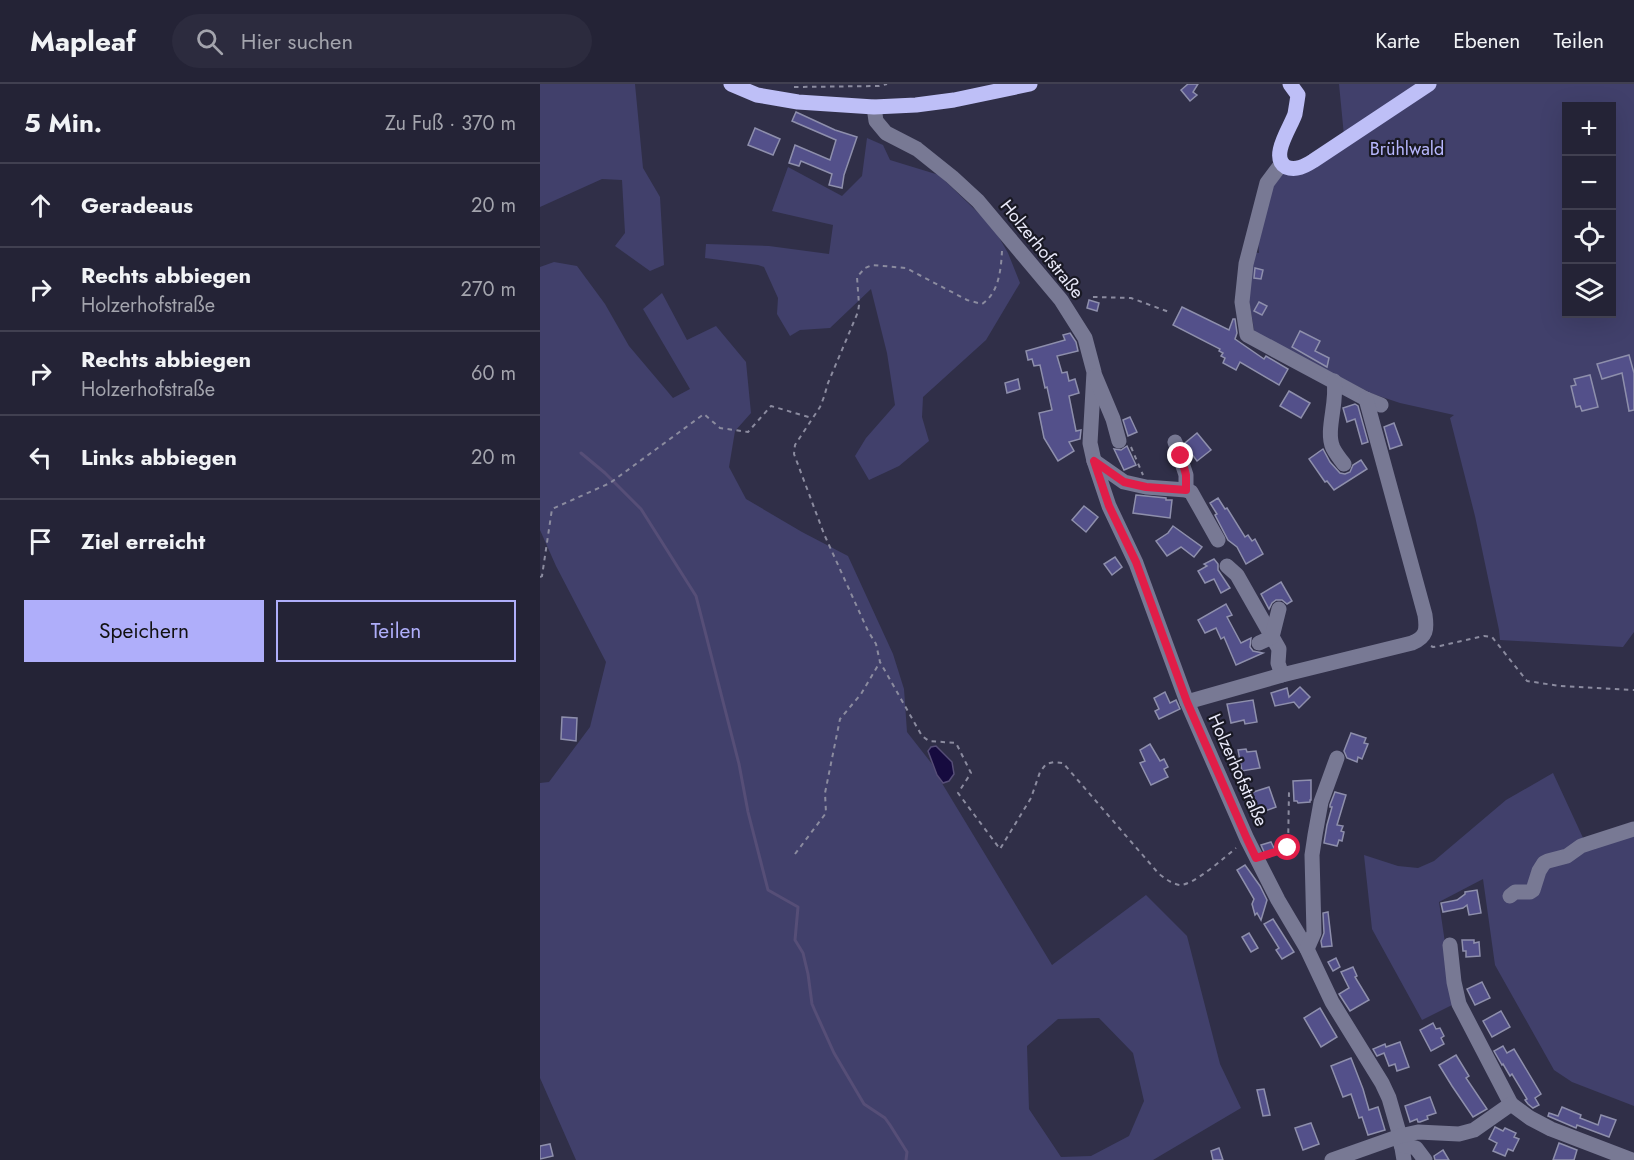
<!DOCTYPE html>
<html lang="de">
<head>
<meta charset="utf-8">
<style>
	body { margin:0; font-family:Jost,sans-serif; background:#2c2b3e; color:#f1f3f6 }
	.controls { position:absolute; right:18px; top:18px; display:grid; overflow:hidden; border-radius:0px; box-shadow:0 6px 24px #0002 }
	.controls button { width:54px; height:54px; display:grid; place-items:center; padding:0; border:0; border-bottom:2px solid #414051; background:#242336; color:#f1f3f6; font:30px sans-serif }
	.stop { position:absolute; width:18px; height:18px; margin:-14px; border:4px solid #e11d48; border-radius:50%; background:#fff }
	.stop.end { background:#e11d48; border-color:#fff; box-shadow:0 2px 6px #0008 }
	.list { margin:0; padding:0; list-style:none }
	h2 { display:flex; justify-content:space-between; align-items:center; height:78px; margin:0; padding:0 24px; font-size:26px }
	h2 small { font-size:20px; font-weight:400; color:#a3a4ad }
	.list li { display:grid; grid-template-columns:39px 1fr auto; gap:18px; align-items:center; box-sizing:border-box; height:84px; padding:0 24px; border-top:2px solid #414051 }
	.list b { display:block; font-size:22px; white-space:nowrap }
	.list p { margin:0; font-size:20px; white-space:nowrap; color:#a3a4ad }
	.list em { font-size:20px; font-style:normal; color:#a3a4ad }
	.actions { display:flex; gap:12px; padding:18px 24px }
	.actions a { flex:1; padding:14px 0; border:2px solid #afaefa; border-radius:0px; text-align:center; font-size:21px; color:#afaefa }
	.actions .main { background:#afaefa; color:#111 }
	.icon { flex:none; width:33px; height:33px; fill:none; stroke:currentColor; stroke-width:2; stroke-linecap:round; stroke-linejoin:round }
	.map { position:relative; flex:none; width:1094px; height:1076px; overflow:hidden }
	header { display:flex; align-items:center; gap:36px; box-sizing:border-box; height:84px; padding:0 30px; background:#242336; border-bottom:2px solid #414051 }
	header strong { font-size:28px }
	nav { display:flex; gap:33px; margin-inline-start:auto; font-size:21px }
	.search { width:420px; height:54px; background:#2c2b3e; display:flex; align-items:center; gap:15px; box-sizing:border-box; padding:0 21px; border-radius:33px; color:#a3a4ad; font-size:22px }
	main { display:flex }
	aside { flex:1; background:#242336 }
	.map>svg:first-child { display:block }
	.green { fill:#41406b; fill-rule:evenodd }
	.water { fill:#160b3f; stroke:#564e77; stroke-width:1.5 }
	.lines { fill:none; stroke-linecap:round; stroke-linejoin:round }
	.stream { stroke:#564e77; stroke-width:3 }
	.building { fill:#53508a; stroke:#8e8fac; stroke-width:1.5 }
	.path { stroke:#8b8b9f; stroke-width:2; stroke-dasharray:4.5 4.5; stroke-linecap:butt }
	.minor { stroke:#787994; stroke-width:15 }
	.major { stroke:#bebff7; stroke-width:15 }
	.route { stroke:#e11d48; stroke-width:8 }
	.labels { text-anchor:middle; stroke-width:4.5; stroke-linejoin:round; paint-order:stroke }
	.park-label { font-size:18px; fill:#b7b7fd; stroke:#191924 }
	.street-label { font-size:18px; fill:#eaeafa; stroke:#191924 }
</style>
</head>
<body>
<header>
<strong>Mapleaf</strong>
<div class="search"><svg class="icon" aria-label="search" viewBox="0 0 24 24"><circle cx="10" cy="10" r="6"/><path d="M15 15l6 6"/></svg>Hier suchen</div>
<nav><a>Karte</a><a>Ebenen</a><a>Teilen</a></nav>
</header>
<main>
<aside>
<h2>5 Min.<small>Zu Fuß · 370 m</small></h2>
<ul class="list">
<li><svg class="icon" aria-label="ahead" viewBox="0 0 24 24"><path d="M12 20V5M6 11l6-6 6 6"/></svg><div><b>Geradeaus</b></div><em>20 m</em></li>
<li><svg class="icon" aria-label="right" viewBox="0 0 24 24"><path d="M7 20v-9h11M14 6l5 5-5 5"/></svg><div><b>Rechts abbiegen</b><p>Holzerhofstraße</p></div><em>270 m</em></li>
<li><svg class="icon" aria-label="right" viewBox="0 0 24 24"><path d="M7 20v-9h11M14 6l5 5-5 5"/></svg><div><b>Rechts abbiegen</b><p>Holzerhofstraße</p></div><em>60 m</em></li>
<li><svg class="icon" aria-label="left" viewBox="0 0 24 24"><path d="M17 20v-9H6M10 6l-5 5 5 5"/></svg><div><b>Links abbiegen</b></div><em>20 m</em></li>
<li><svg class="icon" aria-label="arrive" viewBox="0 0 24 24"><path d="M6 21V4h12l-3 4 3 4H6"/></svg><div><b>Ziel erreicht</b></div></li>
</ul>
<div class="actions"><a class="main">Speichern</a><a>Teilen</a></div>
</aside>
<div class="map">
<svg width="1094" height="1076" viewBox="0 0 1094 1076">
	<rect width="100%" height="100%" fill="#302f48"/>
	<!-- green -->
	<g class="green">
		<path d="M0,0H95L103,84L120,113L124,181L110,187L75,162L85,149L82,96L62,95L0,123Z"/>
		<path d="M799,0H1094V548L1083,563L960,556L959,546L935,432L910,334L914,331L860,319L833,310L715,251L706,199L711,168L719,169L717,143L734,93L743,90H760L805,62ZM1026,22H1072V230H1026Z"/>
		<path d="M327,54L343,61L350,76L399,91L453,143L468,169L480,199L446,256L383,313L382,333L389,357L359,382L329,396L315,372L326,354L355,321L347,269L331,205L290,244L260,246L250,252L237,230L238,214L224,183L218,181L165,174L166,160L229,162L289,170L293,141L232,127L248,83L302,112L322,92Z"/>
		<path d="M14,178L37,182L65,220L89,262L133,314L150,305L103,225L122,209L147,256L176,242L206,278L211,329L195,347L189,383L206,415L262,448L308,472L353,570L364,605L367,648L392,680L397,691L512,881L606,811L647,852L680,980L701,1024L613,1076H36L0,994V699L9,698L50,643L66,578L16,482L0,446V183ZM559,934L593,969L604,1017L589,1052L551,1072L521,1073L489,1025L487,962L518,935Z"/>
		<path d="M1013,689L1044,756L1094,741V1022L1032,998L1014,986L955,881L943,795L899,818L914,920L882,936L832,845L824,771L858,782L878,784L894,777L966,716Z"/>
	</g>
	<!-- water -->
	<path class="water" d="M396,662L412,678L414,690L409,697L403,699L397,691L388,667L391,663Z"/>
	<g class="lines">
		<!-- stream -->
		<path class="stream" d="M41,369L65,389L101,425L156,512L199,680L208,728L228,806L258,823L255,856L263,869L268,890L272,920L275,927L294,969L324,1020L345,1034L350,1041L367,1068L366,1076"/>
	</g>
	<!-- building -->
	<g class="building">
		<path d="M648,0H658L653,8L657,11L650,17L641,6Z"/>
		<path d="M256,28L295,46L317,53L304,91L302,104L289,101L292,90L261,77L259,82L249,79L255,61L290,76L296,56L252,37Z"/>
		<path d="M215,44L240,55L233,71L208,61Z"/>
		<path d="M715,184L723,186L721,195L714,194Z"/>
		<path d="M549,216L559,219L557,227L547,224Z"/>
		<path d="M719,218L727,222L722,231L714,227Z"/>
		<path d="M642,223L689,246L693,235H695L697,249L695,255L724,275L726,272L748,285L739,301L700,278L696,286L683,279L685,274L681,272L683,269L679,267L680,265L633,241Z"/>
		<path d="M760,247L780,257L775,267L789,274L787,283L752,263Z"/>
		<path d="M530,249L536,258L538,267L517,272L522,289L527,288L529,297L535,295L539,309L529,312L536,347L541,346L540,355L529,358L534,367L518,377L504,354L499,329L512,326L507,303L505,304L500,281L494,282L492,275L488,276L486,267L525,256L523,251Z"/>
		<path d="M1089,271L1094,289V326L1089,327L1082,289L1062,295L1057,280Z"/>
		<path d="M1050,291L1058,323L1042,327L1040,322L1036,323L1031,302L1036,301L1034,295Z"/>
		<path d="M478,295L480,305L467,309L465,299Z"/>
		<path d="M749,307L770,319L761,334L740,322Z"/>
		<path d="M815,320L818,322L828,358L822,360L815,335L807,338L803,324Z"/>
		<path d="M590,333L597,348L588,352L583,336Z"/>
		<path d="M854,339L862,361L850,365L844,343Z"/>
		<path d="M657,349L671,366L657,377L648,365L645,359Z"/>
		<path d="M587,362L596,381L584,386L574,365L581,366Z"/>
		<path d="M783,365L790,378L800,389L805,390L810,388L813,381L821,376L827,385L794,406L787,397L785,398L769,375Z"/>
		<path d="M596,411L626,414V416H632L630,434L593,429Z"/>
		<path d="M678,414L685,425L687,424L705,453L708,451L712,457L715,455L723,470L706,480L697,463L688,456L675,431L677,430L670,419Z"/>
		<path d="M544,422L558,433L546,448L532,436Z"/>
		<path d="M633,442L662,463L654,473L641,463L627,472L616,457L628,449Z"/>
		<path d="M575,473L582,483L572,491L564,480Z"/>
		<path d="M674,475L678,480V486L690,504L681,509L674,495L665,499L658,487L667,482L664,480Z"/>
		<path d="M741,498L752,517L747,520L742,516H736L732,519L729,525L721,510Z"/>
		<path d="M686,520L692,531L687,533L701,559L711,554L710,563L713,567L723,569L696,581L684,553L681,555L676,544L665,549L658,536Z"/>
		<path d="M760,603L770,613L759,624L754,618L735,622L731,609L747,604L749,613Z"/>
		<path d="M625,608L630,619L636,616L640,625L619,635L615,627L619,625L614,614Z"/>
		<path d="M713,616L717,638L705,640L704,636L691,639L687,620Z"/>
		<path d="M22,633L37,634L36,657L21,655Z"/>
		<path d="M811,649L826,654L824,659L828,660L822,675L818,673L817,678L807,674L804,667Z"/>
		<path d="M610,660L620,677L624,675L628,683L624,685L628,693L611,701L600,679L605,677L600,666Z"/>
		<path d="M706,665L707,668L716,667L720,684L702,687L698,666Z"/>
		<path d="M771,696V716H770V718L758,719L757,717H754L753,697Z"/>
		<path d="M729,703L736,723L725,727L723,723L709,727L704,711Z"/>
		<path d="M795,708L806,711L797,741L803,742L801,747L804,748L802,757L799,756L797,762L784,759L787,741L792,723H790V721Z"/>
		<path d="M731,758L735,766L725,770L721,761Z"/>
		<path d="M705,781L720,802L727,816L721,836L717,829L715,831L712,820L714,815L697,786Z"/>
		<path d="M937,806L941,829L929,831L927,821L923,824L903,828L901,819L917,816L925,810V808Z"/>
		<path d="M788,828L792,862L782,863L781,857L784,849L783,829Z"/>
		<path d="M733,835L754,868L742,875L736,866L739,864L724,840Z"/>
		<path d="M709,849L718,864L711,868L702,853Z"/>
		<path d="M922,856H934V859L939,858L940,872L926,873V867H923Z"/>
		<path d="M796,874L800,883L793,887L788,878Z"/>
		<path d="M813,883L817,892L815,893L829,916L810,927L799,910L809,904L801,888Z"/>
		<path d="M942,898L950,914L935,921L927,905Z"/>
		<path d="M780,924L797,953L781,963L764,934Z"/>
		<path d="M961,927L970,943L952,953L943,937Z"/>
		<path d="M893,939L896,945L900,944L904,952L901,954L904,960L891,967L880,946Z"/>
		<path d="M860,958L869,983L857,987L855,980L849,982L844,969L837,972L833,965L845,960L846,963Z"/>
		<path d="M963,962L967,969L974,965L1001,1010L995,1014L999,1021L993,1024L988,1020L985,1016L987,1015L972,990L970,992L963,980L962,981L954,967Z"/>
		<path d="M916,971L929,992L926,994L947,1025L933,1033L912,1002L899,981Z"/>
		<path d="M811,974L823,1005L829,1026L838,1023L845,1046L828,1051L822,1033L819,1034L811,1010L803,1013L791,982Z"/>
		<path d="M724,1005L730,1031L723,1032L717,1006Z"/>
		<path d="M890,1013L896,1029L887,1032L888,1035L880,1038H878L877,1035L870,1038L865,1022Z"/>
		<path d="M1022,1023L1041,1031L1040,1034L1058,1041L1061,1031L1076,1036L1069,1053L1037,1041L1036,1044L1008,1032L1009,1029L1018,1032Z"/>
		<path d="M771,1039L779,1060L763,1066L755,1044Z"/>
		<path d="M955,1043L963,1047L965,1044L976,1049L974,1053L979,1055L973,1067L968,1065L965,1072L953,1067L957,1059L949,1055Z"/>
		<path d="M1019,1059L1037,1066L1034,1076H1013Z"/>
		<path d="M10,1060L13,1072L0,1075V1062Z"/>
		<path d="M679,1064L683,1076H673L671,1067Z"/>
		<path d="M903,1066L909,1076H895L894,1072Z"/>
	</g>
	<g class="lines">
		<!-- path -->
		<g class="path">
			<path d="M254,3L339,2L347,0"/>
			<path d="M462,167C461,185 459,209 442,220L427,216L366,184L332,181L325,184L317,193L319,221L318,228L288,299L284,313L280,323L255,361L254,370L284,450L328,547L336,560L340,578L382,652L389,657L416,659L431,689L418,709L460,765L491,714L500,688L506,680L514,678L523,679L619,790C626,795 632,800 640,801C654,801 685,773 696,764"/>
			<path d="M553,213L591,214L629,228"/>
			<path d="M591,363L603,391"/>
			<path d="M0,493L2,492L12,425L70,399L164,330L180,344L208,348L231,322L272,334"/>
			<path d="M891,562L893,563L900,562L944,552L952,553L987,597L1020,602L1094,606"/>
			<path d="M255,770L286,729L285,709L300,635L321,610L340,578"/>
			<path d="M728,770L748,764L749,708"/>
		</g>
		<!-- minor -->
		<g class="minor">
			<path d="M334,23L336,37L346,49L377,65L412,93L438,117L521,216L545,254L554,288L550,359L554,377L569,422L596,479L647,618L707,755L738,816L767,865L792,918L842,999L849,1014L860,1052L864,1076"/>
			<path d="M742,79L727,99L706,180L702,218L707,251L826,315L841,321"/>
			<path d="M555,292L573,335L579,357"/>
			<path d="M794,297C798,318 785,347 793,364C796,370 800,375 804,380"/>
			<path d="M635,358L646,391V406"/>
			<path d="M554,377L584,398L606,403L646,406L651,408L678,456"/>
			<path d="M687,482L697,491L739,565L738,579L742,591"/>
			<path d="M719,559L732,553L739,525"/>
			<path d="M647,618L742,591L872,559C887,553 887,545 885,531L826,315"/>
			<path d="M970,812L975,808H990L993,806L999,787L1004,779L1008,777L1027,772L1041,762L1050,759L1094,745"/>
			<path d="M910,861L914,898L919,920L971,1020"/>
			<path d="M767,865L774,849L772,771L775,751L781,718L797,674"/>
			<path d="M861,1061L876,1064L885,1076"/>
			<path d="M792,1076L860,1052L878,1048L919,1050L934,1046L971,1020L990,1034L1011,1045L1092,1076"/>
		</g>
		<!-- major -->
		<g class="major">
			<path d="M191,0L217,11L258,18L334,23L376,21L414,16L490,0"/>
			<path d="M750,0L758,11C757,18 756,24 755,30C751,43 729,73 746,83C756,87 765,82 773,77L889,0"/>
		</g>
	</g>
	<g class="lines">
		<!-- route -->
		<path class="route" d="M641,372L646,391V406L606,403L584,398L554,377L569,422L596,478L647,618L707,755L716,774L748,764"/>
	</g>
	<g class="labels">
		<!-- park labels -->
		<g class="park-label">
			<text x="867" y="71">Brühlwald</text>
		</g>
		<!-- street labels -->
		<g class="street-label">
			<text transform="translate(502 165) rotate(51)" y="6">Holzerhofstraße</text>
			<text transform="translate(698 686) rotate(66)" y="6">Holzerhofstraße</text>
		</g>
	</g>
</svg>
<div class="controls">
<button>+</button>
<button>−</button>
<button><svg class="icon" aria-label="locate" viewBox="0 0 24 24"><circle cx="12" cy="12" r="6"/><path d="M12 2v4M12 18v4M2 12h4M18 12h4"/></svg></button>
<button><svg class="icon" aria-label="layers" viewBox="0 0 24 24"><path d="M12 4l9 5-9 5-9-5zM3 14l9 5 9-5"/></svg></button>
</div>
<div class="stop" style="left:748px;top:764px"></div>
<div class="stop end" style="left:641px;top:372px"></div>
</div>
</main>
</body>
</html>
